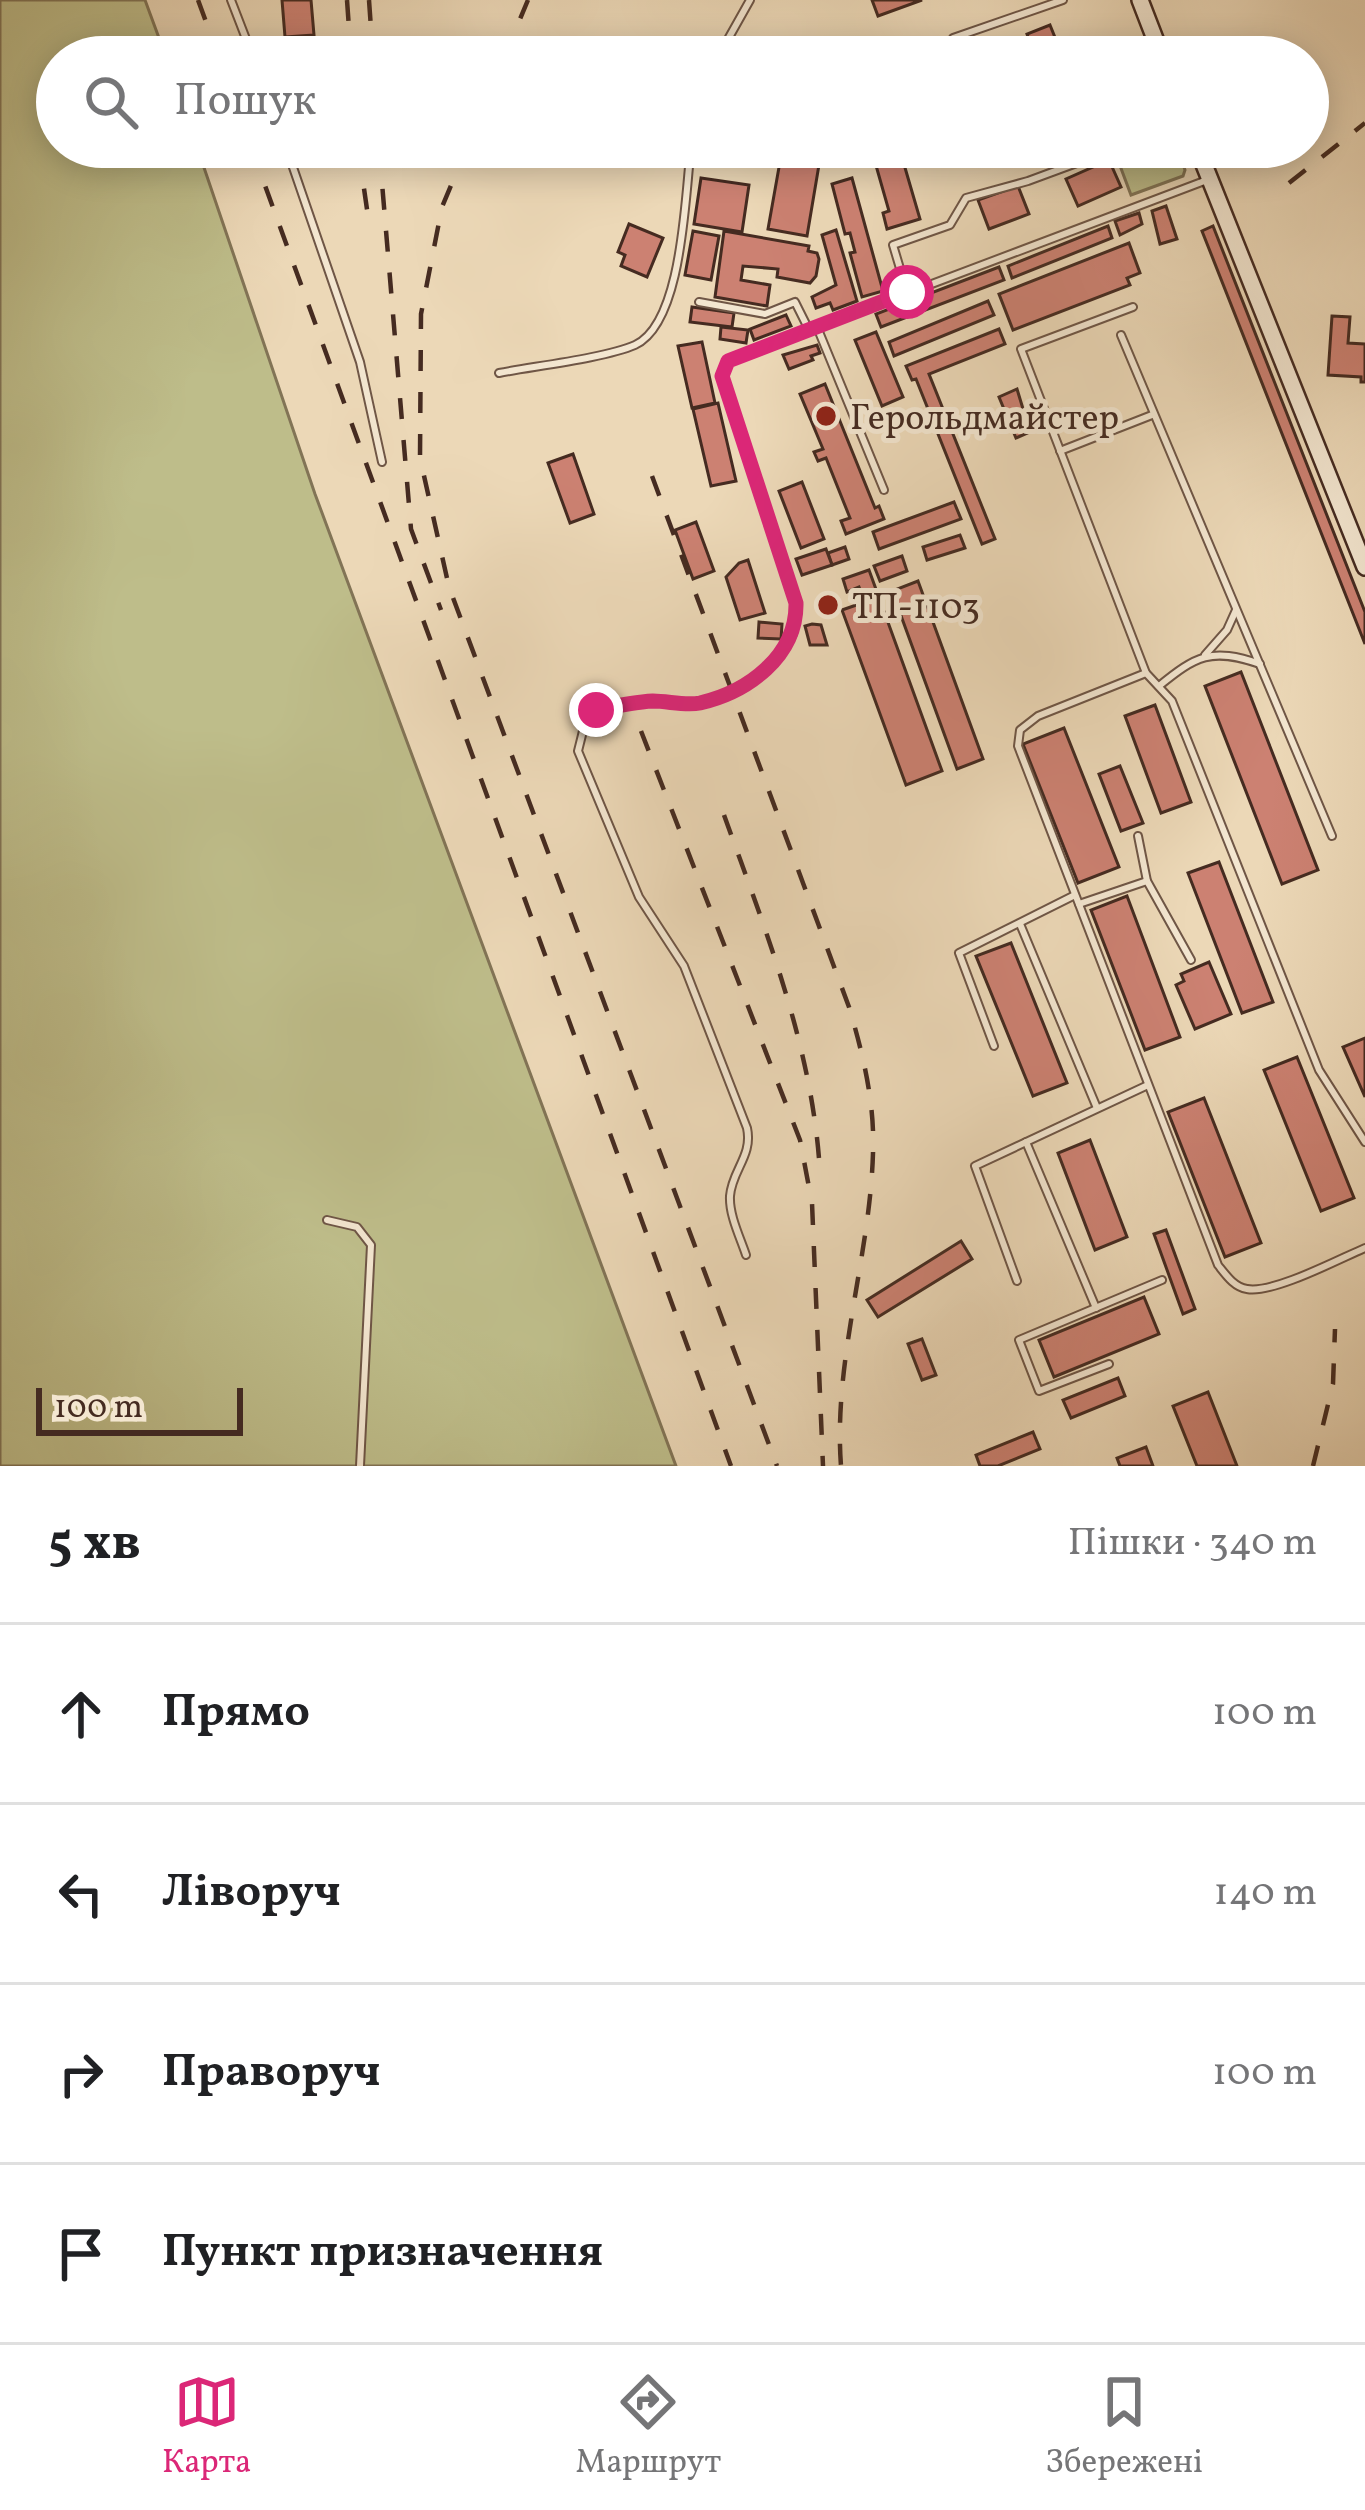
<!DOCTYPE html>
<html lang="uk">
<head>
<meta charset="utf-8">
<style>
	body { margin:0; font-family:Vollkorn,serif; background:#f6f6f6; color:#202124 }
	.scale { position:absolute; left:36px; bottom:30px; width:207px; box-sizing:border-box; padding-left:12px; border:6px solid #452b21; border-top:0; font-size:33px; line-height:42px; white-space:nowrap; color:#452b21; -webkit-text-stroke:9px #f3e6d0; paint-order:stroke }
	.stop { position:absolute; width:36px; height:36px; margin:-27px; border:9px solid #db2777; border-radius:50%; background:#fff }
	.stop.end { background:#db2777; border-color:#fff; box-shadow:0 3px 12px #0008 }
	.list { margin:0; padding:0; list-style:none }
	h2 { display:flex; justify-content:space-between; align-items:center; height:156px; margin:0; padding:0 48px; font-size:51px }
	h2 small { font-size:39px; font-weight:400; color:#757577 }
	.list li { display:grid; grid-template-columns:78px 1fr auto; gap:36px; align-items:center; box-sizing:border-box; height:180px; padding:0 48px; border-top:3px solid #e0e0e0 }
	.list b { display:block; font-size:45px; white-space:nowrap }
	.list em { font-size:39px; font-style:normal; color:#757577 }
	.icon { flex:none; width:66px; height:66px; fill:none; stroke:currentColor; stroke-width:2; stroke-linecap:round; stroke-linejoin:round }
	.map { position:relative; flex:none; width:1365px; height:1466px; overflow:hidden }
	.search { position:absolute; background:#fff; box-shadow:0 6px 30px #0003; left:36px; right:36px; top:36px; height:132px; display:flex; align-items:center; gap:30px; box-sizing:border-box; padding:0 42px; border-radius:66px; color:#757577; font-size:45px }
	.sheet { height:876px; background:#fff }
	nav { display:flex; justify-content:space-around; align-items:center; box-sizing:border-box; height:168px; border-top:3px solid #e0e0e0; background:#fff; font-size:33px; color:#757577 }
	nav a { display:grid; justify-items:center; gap:6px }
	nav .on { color:#db2777 }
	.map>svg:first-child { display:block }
	.green { fill:#bebd8a; stroke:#827456; stroke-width:3 }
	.building { fill:#cc8172; stroke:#452b21; stroke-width:3 }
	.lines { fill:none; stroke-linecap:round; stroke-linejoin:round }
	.service-casing { stroke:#6f5646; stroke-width:10 }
	.secondary-casing { stroke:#452b21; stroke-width:20 }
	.service { stroke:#f3e6d0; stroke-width:6 }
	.secondary { stroke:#f3e6d0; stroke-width:15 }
	.rail { stroke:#452b21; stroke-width:4.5; stroke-dasharray:21 21; stroke-linecap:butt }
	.route { stroke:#db2777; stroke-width:15 }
	.poi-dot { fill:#8f2418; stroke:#f3e6d0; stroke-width:4.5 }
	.labels { text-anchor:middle; stroke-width:10; stroke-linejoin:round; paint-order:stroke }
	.poi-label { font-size:36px; fill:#452b21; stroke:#f3e6d0; text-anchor:start }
</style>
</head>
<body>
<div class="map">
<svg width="1365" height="1466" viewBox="0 0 1365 1466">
	<rect width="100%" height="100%" fill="#ecd8b7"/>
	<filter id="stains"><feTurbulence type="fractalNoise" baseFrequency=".00167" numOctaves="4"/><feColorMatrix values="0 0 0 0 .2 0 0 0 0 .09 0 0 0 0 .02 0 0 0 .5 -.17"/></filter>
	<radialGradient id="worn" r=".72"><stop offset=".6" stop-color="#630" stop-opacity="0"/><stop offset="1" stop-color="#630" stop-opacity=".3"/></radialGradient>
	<!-- green -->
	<g class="green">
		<path d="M0,0H145L166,57H57V147H197L315,494L676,1466H0Z"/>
		<path d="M1113,147H1177L1185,170L1183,176L1131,195Z"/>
	</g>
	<!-- building -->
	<g class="building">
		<path d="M282,0H311L314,35L285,37Z"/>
		<path d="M872,0H922L878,16Z"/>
		<path d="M1050,25L1058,45L1034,54L1027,34Z"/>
		<path d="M947,41L952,57H912V56Z"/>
		<path d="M739,147H822L807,236L768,229L781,156L762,153L760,165L737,161Z"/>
		<path d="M901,154L920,219L887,229L883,213L889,211L875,162Z"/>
		<path d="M1109,160L1121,187L1078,206L1066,179Z"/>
		<path d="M701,178L749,185L742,232L694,224Z"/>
		<path d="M852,178L883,291L862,297L850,253L855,252L850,233L845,234L832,184Z"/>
		<path d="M1018,186L1029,214L989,229L978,200Z"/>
		<path d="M1166,206L1177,239L1160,244L1152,211Z"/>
		<path d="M1139,213L1142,224L1120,235L1115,221Z"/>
		<path d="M629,224L663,238L647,277L621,266L625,255L618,252Z"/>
		<path d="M1108,226L1112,238L1012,278L1008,266Z"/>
		<path d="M1213,226L1365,612V644L1202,231Z"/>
		<path d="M836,230L857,301L833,310L830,303L816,308L812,297L836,285L822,235Z"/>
		<path d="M693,231L719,236L711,280L685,275Z"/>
		<path d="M724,231L809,246L808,251L817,253L819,259L816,276L810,283L777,277L778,269L743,266L741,280L770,285L767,306L715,297Z"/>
		<path d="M1129,243L1140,273L1127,278L1130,285L1013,330L999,294Z"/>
		<path d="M999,267L1004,280L881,327L876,314Z"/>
		<path d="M988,301L994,315L894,356L889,342Z"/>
		<path d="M692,307L734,313L732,327L690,322Z"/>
		<path d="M786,315L791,326L754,340L750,329Z"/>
		<path d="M1332,316L1350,317L1348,343L1365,344V382H1361V377L1328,375Z"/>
		<path d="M721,327L748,330L746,343L720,339Z"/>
		<path d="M999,329L1005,344L929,374L995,539L982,544L916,379L912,380L906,366Z"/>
		<path d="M876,332L903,397L882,406L855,340Z"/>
		<path d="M702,342L715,403L692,408L678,346Z"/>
		<path d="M817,345L820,353L811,356L813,360L789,369L783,355Z"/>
		<path d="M825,384L875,508L879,506L884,519L846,534L841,521L850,518L826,458L818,461L814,452L823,449L800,394Z"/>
		<path d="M1017,389L1030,432L1016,438L999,397Z"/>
		<path d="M718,403L736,481L711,486L693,409Z"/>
		<path d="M573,454L594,514L570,523L548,463Z"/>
		<path d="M802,482L824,539L801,548L779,491Z"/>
		<path d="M954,502L961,519L879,549L873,532Z"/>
		<path d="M696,522L714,571L693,579L675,530Z"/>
		<path d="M960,535L965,548L927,560L923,547Z"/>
		<path d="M845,547L849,559L832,565L828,553Z"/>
		<path d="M826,549L832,565L802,575L796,559Z"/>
		<path d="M902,556L907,571L880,581L874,566Z"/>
		<path d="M748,560L765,613L740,620L726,577L739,563Z"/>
		<path d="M869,570L942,771L906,785L842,610L865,602L859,587L847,592L843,579Z"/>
		<path d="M918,581L983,759L957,769L892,591Z"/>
		<path d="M831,595L838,610L825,615L818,600Z"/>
		<path d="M759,622L782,624L781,639L758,638Z"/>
		<path d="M812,624L821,625L827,645H810L805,626Z"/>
		<path d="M1241,672L1318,870L1282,884L1205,686Z"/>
		<path d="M1155,705L1191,802L1161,813L1125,716Z"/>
		<path d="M1064,728L1119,867L1078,883L1023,744Z"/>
		<path d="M1120,766L1143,823L1121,831L1099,774Z"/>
		<path d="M1219,862L1273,1002L1242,1013L1188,873Z"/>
		<path d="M1127,896L1180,1037L1145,1050L1091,910Z"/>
		<path d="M1011,943L1067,1083L1033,1096L976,956Z"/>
		<path d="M1209,962L1231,1014L1195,1029L1176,985L1184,981L1181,974Z"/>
		<path d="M1365,1038V1097L1343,1047Z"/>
		<path d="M1297,1057L1354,1198L1321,1211L1264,1070Z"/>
		<path d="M1204,1098L1261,1243L1225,1257L1168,1112Z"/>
		<path d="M1090,1140L1127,1237L1095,1250L1058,1153Z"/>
		<path d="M1166,1230L1195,1309L1183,1314L1154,1234Z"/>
		<path d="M961,1241L972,1259L878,1317L867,1300Z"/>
		<path d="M1144,1297L1159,1334L1054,1377L1039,1340Z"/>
		<path d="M922,1339L936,1375L922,1380L908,1344Z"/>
		<path d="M1118,1378L1125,1396L1071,1418L1063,1400Z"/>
		<path d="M1208,1392L1237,1466H1197L1173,1406Z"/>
		<path d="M1033,1432L1040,1449L998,1466H980L976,1455Z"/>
		<path d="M1146,1447L1153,1466H1120L1117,1458Z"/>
	</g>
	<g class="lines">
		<!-- service casing -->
		<g class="service-casing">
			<g id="service">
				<path d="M231,0L253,57"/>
				<path d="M953,38L1063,0"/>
				<path d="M718,57L750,0"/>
				<path d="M286,147L360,362L382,462"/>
				<path d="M907,292L893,245L950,225L966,198L1028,181L1112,150"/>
				<path d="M699,302L765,314L795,302L808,328"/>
				<path d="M1133,307L1021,349L1146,673L1172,701L1319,1070L1365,1142"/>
				<path d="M817,327L884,490"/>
				<path d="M1121,335L1332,836"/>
				<path d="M499,373C535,366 605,358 635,345C683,323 685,195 691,147"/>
				<path d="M1060,451L1152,415"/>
				<path d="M1205,655L1227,630L1236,610"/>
				<path d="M1146,673L1038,716L1020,730L1018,746L1218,1265C1226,1275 1234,1287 1247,1289C1273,1294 1339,1259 1365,1248"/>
				<path d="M1159,686C1196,656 1211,647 1260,664"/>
				<path d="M1138,836L1147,881L1191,960"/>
				<path d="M1079,904L1147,881"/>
				<path d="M1020,924L1097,1108"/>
				<path d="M994,1046L959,953L1075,895"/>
				<path d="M1026,1142L1096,1308"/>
				<path d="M327,1220L357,1227L371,1245L360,1466"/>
				<path d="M746,1255C740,1237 729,1215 730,1196C732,1170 753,1156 747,1128L684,966L639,897L578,751L586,719L596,710L656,701L694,704L734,692L760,675L782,652L793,634L796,603L722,376L728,361L1207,180"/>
				<path d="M1017,1281L975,1166L1148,1085"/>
				<path d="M1109,1364L1039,1391L1019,1340L1162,1280"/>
			</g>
		</g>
		<!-- secondary casing -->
		<g class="secondary-casing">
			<g id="secondary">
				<path d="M1140,0L1162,57"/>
				<path d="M1197,147L1365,567"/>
			</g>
		</g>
		<!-- service -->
		<use href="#service" class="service"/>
		<!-- secondary -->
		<use href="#secondary" class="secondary"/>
		<!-- rail -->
		<g class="rail">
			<path d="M198,0L219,57"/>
			<path d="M347,0L351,57"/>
			<path d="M369,0L373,57"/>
			<path d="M504,57L528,0"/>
			<path d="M251,147L731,1466"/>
			<path d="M358,147L370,230"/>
			<path d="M379,147L411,529L441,610"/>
			<path d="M467,147L442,207L421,314L420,458L449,587L777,1466"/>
			<path d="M1289,183L1365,123"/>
			<path d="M652,476L849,1007C863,1054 875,1103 873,1153C870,1257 833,1361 841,1466"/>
			<path d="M641,731L800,1140L812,1203L823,1466"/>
			<path d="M724,815C766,932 813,1048 820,1173"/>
			<path d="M1313,1466L1333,1384L1335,1329"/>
		</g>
	</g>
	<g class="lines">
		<!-- route -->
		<path class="route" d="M596,710C615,706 634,702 653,701C668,701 685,706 700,703C748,692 797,656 796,603L722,376L728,361L907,292"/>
	</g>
	<!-- markers -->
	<g class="poi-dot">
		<circle cx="826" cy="416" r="12"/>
		<circle cx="828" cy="605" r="12"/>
	</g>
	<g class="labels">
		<!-- poi labels -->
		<g class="poi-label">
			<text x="850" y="429">Герольдмайстер</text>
			<text x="852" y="618">ТП-1103</text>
		</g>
	</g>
	<rect width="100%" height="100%" filter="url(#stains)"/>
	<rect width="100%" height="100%" fill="url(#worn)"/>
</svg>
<div class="scale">100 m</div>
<div class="stop" style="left:907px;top:292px"></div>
<div class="stop end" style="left:596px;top:710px"></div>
<div class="search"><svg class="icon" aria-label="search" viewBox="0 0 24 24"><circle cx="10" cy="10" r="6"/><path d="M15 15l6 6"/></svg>Пошук</div>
</div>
<section class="sheet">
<h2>5 хв<small>Пішки · 340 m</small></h2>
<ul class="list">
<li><svg class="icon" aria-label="ahead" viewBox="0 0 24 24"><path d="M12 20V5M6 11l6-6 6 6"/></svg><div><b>Прямо</b></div><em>100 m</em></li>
<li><svg class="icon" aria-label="left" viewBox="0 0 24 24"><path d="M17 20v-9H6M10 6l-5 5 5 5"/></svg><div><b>Ліворуч</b></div><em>140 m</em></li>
<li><svg class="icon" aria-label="right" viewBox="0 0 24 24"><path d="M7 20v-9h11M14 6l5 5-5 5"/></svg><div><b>Праворуч</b></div><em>100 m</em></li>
<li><svg class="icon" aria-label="arrive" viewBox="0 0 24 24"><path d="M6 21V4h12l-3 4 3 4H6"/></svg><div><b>Пункт призначення</b></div></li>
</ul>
</section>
<nav>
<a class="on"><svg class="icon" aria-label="map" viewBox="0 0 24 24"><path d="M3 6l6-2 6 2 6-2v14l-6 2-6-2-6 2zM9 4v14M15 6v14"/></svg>Карта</a>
<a><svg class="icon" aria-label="directions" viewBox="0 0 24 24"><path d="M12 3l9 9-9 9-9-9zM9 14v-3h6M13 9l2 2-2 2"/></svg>Маршрут</a>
<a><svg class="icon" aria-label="saved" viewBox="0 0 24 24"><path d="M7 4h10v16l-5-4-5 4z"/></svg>Збережені</a>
</nav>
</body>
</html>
